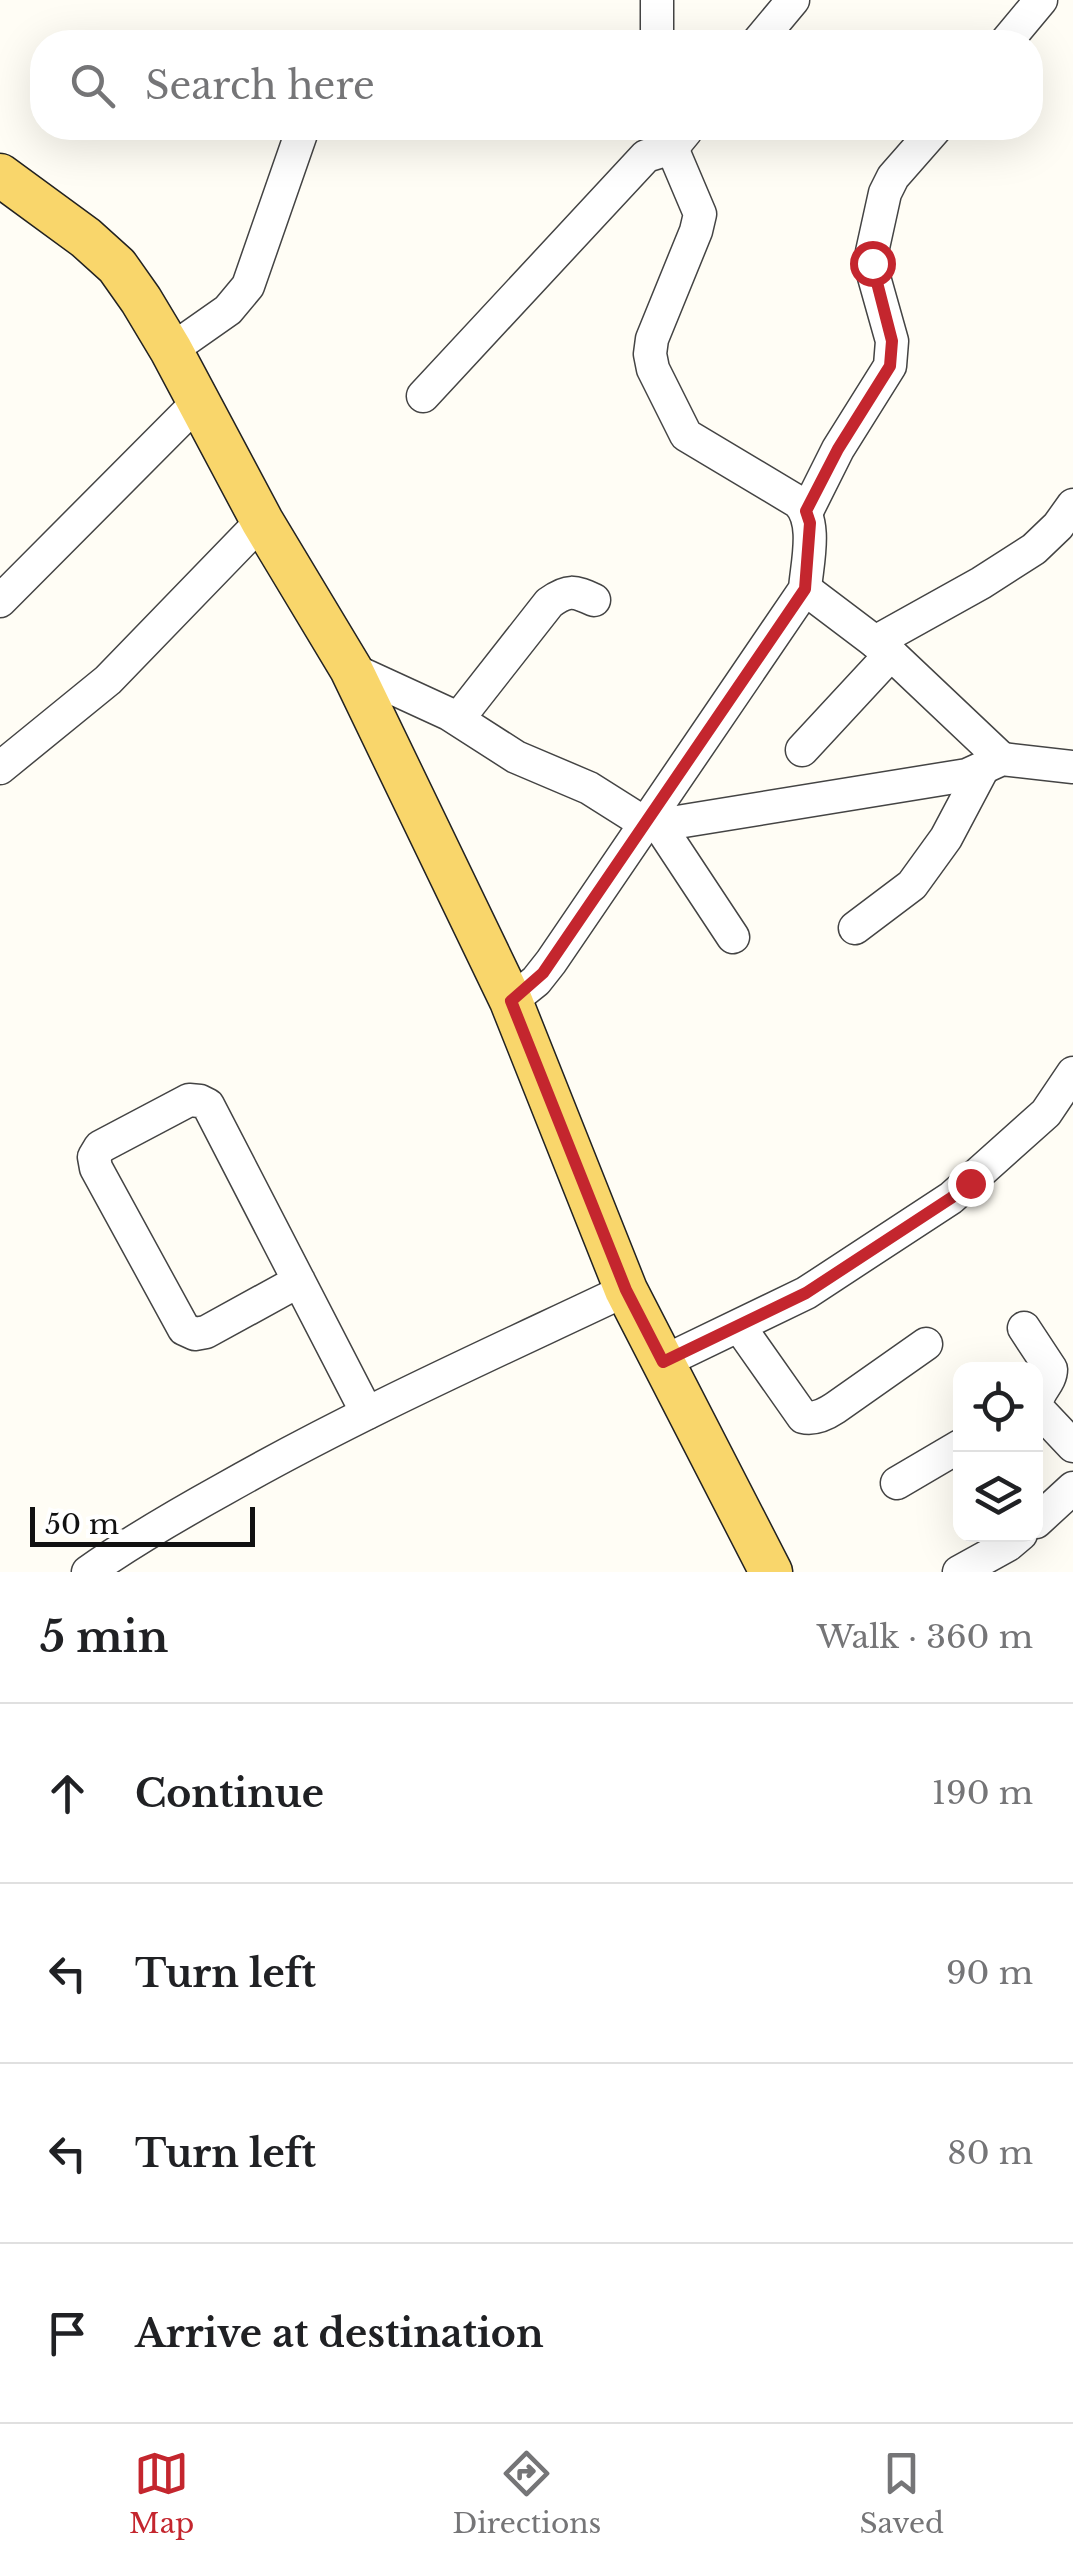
<!DOCTYPE html>
<html lang="en">
<head>
<meta charset="utf-8">
<style>
	body { margin:0; font-family:"Libre Baskerville",serif; background:#f2f2f2; color:#202124 }
	.controls { position:absolute; right:30px; bottom:30px; display:grid; overflow:hidden; border-radius:20px; box-shadow:0 10px 40px #0002 }
	.controls button { width:90px; height:90px; display:grid; place-items:center; padding:0; border:0; border-bottom:2px solid #e0e0e0; background:#fff; color:#202124; font:50px sans-serif }
	.scale { position:absolute; left:30px; bottom:25px; width:225px; box-sizing:border-box; padding-left:10px; border:5px solid #111; border-top:0; font-size:28px; line-height:35px; white-space:nowrap; color:#111; -webkit-text-stroke:8px #fff; paint-order:stroke }
	.stop { position:absolute; width:30px; height:30px; margin:-22px; border:8px solid #c4262e; border-radius:50%; background:#fff }
	.stop.end { background:#c4262e; border-color:#fff; box-shadow:0 2px 10px #0008 }
	.list { margin:0; padding:0; list-style:none }
	h2 { display:flex; justify-content:space-between; align-items:center; height:130px; margin:0; padding:0 40px; font-size:42px }
	h2 small { font-size:32px; font-weight:400; color:#757577 }
	.list li { display:grid; grid-template-columns:65px 1fr auto; gap:30px; align-items:center; box-sizing:border-box; height:180px; padding:0 40px; border-top:2px solid #e0e0e0 }
	.list b { display:block; font-size:38px; white-space:nowrap }
	.list em { font-size:32px; font-style:normal; color:#757577 }
	.icon { flex:none; width:55px; height:55px; fill:none; stroke:currentColor; stroke-width:2; stroke-linecap:round; stroke-linejoin:round }
	.map { position:relative; flex:none; width:1073px; height:1572px; overflow:hidden }
	.search { position:absolute; background:#fff; box-shadow:0 10px 40px #0002; left:30px; right:30px; top:30px; height:110px; display:flex; align-items:center; gap:25px; box-sizing:border-box; padding:0 35px; border-radius:40px; color:#757577; font-size:38px }
	.sheet { height:850px; background:#fff }
	nav { display:flex; justify-content:space-around; align-items:center; box-sizing:border-box; height:140px; border-top:2px solid #e0e0e0; background:#fff; font-size:28px; color:#757577 }
	nav a { display:grid; justify-items:center; gap:5px }
	nav .on { color:#c4262e }
	.map>svg:first-child { display:block }
	.lines { fill:none; stroke-linecap:round; stroke-linejoin:round }
	.minor-casing { stroke:#444; stroke-width:35 }
	.major-casing { stroke:#222; stroke-width:45 }
	.minor { stroke:#fff; stroke-width:32 }
	.major { stroke:#f9d66b; stroke-width:42 }
	.route { stroke:#c4262e; stroke-width:12 }
</style>
</head>
<body>
<div class="map">
<svg width="1073" height="1572" viewBox="0 0 1073 1572">
	<rect width="100%" height="100%" fill="#fffdf5"/>
	<g class="lines">
		<!-- minor casing -->
		<g class="minor-casing">
			<g id="minor">
				<path d="M657,0V42"/>
				<path d="M758,42L793,0"/>
				<path d="M1006,42L1041,0"/>
				<path d="M171,350L228,310L248,286L303,128"/>
				<path d="M423,396L646,156L672,148L686,131"/>
				<path d="M807,511L838,449L890,366L892,341L874,277L872,252L885,193L893,177L936,128"/>
				<path d="M805,589L891,654L1002,759"/>
				<path d="M0,601L199,401"/>
				<path d="M875,642L981,583L1034,549L1058,526L1073,505"/>
				<path d="M351,669L449,714L516,757L589,788L646,824L659,825L733,937"/>
				<path d="M458,719L549,603C568,589 574,591 594,600"/>
				<path d="M802,750L891,654"/>
				<path d="M0,768L108,680L262,521"/>
				<path d="M659,825L967,775L1002,759L1073,767"/>
				<path d="M855,928L912,885L946,838L982,770"/>
				<path d="M511,1001L536,981L551,962L805,589C807,563 818,522 798,502L686,435L653,369L650,354L652,339L696,231L700,214L672,148L667,128"/>
				<path d="M299,1281L206,1332L195,1334L184,1329L96,1168L94,1157L100,1147L189,1100L200,1101L208,1105L367,1413"/>
				<path d="M739,1326L803,1417C815,1420 826,1414 835,1408L926,1344"/>
				<path d="M1024,1328L1051,1369C1051,1385 1033,1393 1038,1409L1073,1446"/>
				<path d="M663,1362L806,1293L951,1198L1046,1113L1073,1073"/>
				<path d="M897,1483L960,1446"/>
				<path d="M1036,1522L1073,1488"/>
				<path d="M88,1572C132,1541 177,1515 224,1489C354,1415 491,1354 626,1290"/>
				<path d="M959,1572L1008,1545L1021,1534"/>
			</g>
		</g>
		<!-- major casing -->
		<g class="major-casing">
			<path id="major" d="M0,175L86,238L117,266L141,300L171,350L262,521L351,669L511,1001L626,1290L771,1572"/>
		</g>
		<!-- minor -->
		<use href="#minor" class="minor"/>
		<!-- major -->
		<use href="#major" class="major"/>
	</g>
	<g class="lines">
		<!-- route -->
		<path class="route" d="M872,263L892,341L890,366L838,449L806,511L810,523L805,589L543,973L511,1001L626,1290L663,1362L806,1293L951,1198L970,1183"/>
	</g>
</svg>
<div class="controls">
<button><svg class="icon" aria-label="locate" viewBox="0 0 24 24"><circle cx="12" cy="12" r="6"/><path d="M12 2v4M12 18v4M2 12h4M18 12h4"/></svg></button>
<button><svg class="icon" aria-label="layers" viewBox="0 0 24 24"><path d="M12 4l9 5-9 5-9-5zM3 14l9 5 9-5"/></svg></button>
</div>
<div class="scale">50 m</div>
<div class="stop" style="left:872px;top:263px"></div>
<div class="stop end" style="left:970px;top:1183px"></div>
<div class="search"><svg class="icon" aria-label="search" viewBox="0 0 24 24"><circle cx="10" cy="10" r="6"/><path d="M15 15l6 6"/></svg>Search here</div>
</div>
<section class="sheet">
<h2>5 min<small>Walk · 360 m</small></h2>
<ul class="list">
<li><svg class="icon" aria-label="ahead" viewBox="0 0 24 24"><path d="M12 20V5M6 11l6-6 6 6"/></svg><div><b>Continue</b></div><em>190 m</em></li>
<li><svg class="icon" aria-label="left" viewBox="0 0 24 24"><path d="M17 20v-9H6M10 6l-5 5 5 5"/></svg><div><b>Turn left</b></div><em>90 m</em></li>
<li><svg class="icon" aria-label="left" viewBox="0 0 24 24"><path d="M17 20v-9H6M10 6l-5 5 5 5"/></svg><div><b>Turn left</b></div><em>80 m</em></li>
<li><svg class="icon" aria-label="arrive" viewBox="0 0 24 24"><path d="M6 21V4h12l-3 4 3 4H6"/></svg><div><b>Arrive at destination</b></div></li>
</ul>
</section>
<nav>
<a class="on"><svg class="icon" aria-label="map" viewBox="0 0 24 24"><path d="M3 6l6-2 6 2 6-2v14l-6 2-6-2-6 2zM9 4v14M15 6v14"/></svg>Map</a>
<a><svg class="icon" aria-label="directions" viewBox="0 0 24 24"><path d="M12 3l9 9-9 9-9-9zM9 14v-3h6M13 9l2 2-2 2"/></svg>Directions</a>
<a><svg class="icon" aria-label="saved" viewBox="0 0 24 24"><path d="M7 4h10v16l-5-4-5 4z"/></svg>Saved</a>
</nav>
</body>
</html>
